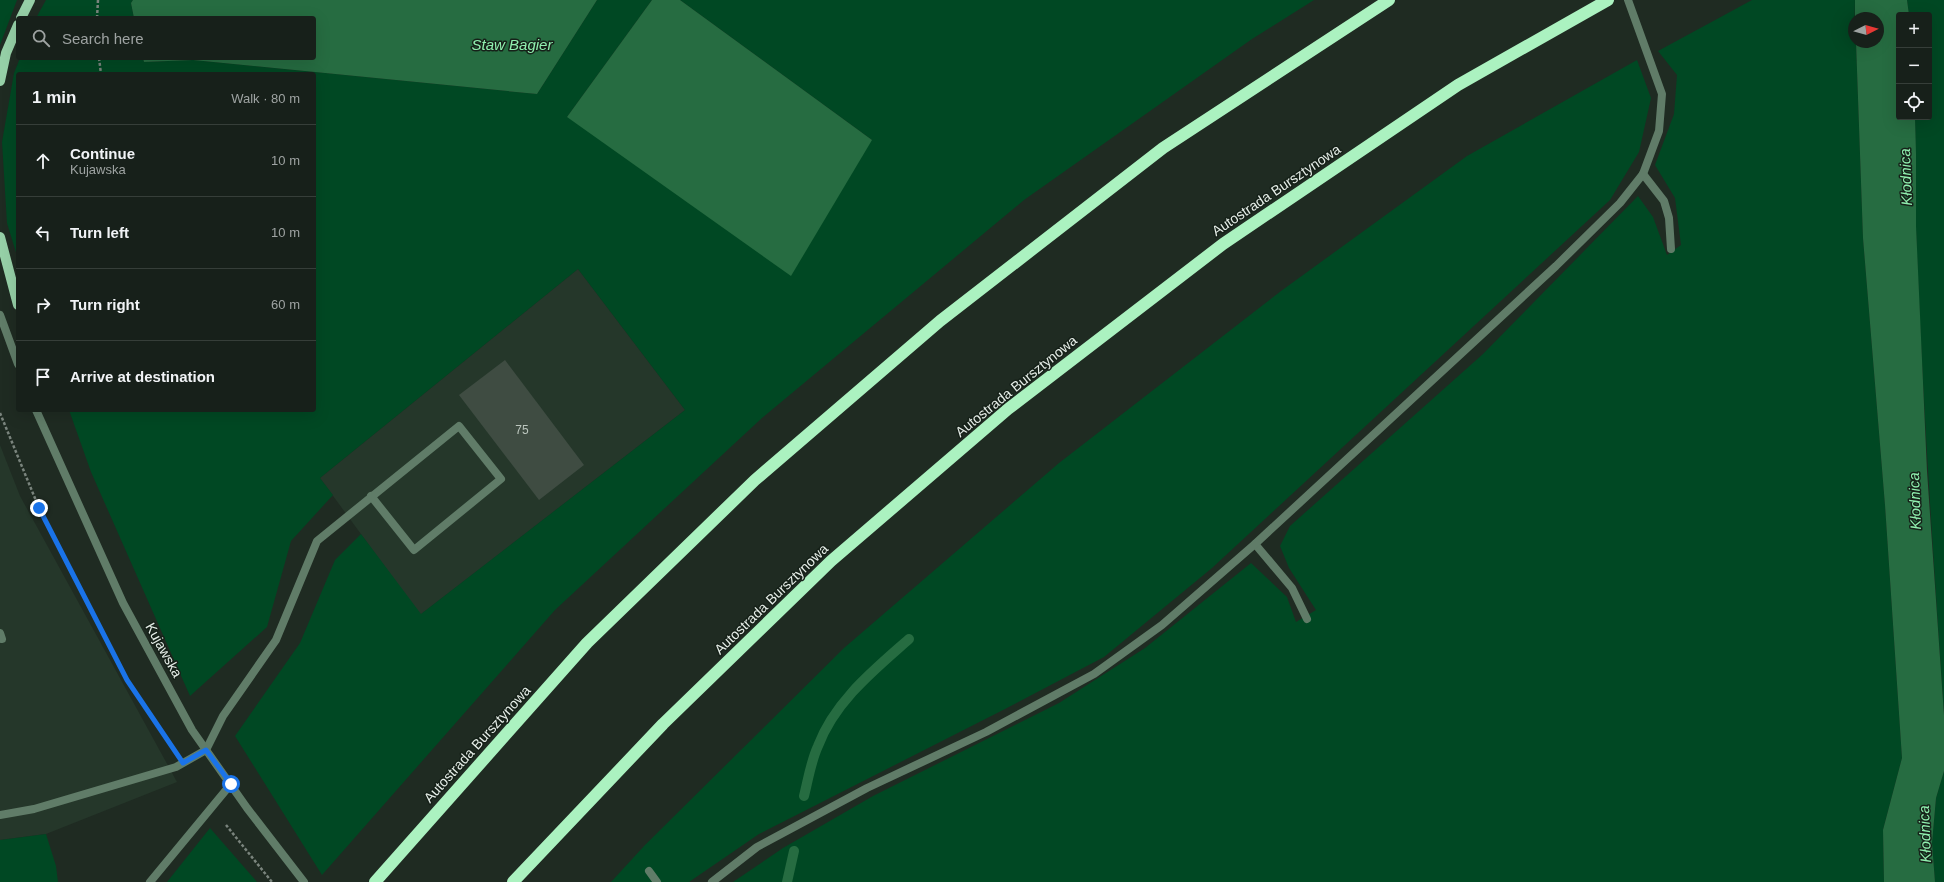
<!DOCTYPE html>
<html lang="en">
<head>
<meta charset="utf-8">
<style>
	body { margin:0; font-family:Helvetica,sans-serif; background:#202823; color:#f1f3f6 }
	.controls { position:absolute; right:12px; top:12px; display:grid; overflow:hidden; border-radius:4px; box-shadow:0 4px 16px #0002 }
	.controls button { width:36px; height:36px; display:grid; place-items:center; padding:0; border:0; border-bottom:1px solid #363e39; background:#17201a; color:#f1f3f6; font:20px sans-serif }
	.compass { position:absolute; left:1848px; top:12px; width:36px; height:36px; border-radius:50%; background:#17201a; box-shadow:0 4px 16px #0002; rotate:84deg }
	.stop { position:absolute; width:12px; height:12px; margin:-9px; border:3px solid #1a73e8; border-radius:50%; background:#fff }
	.stop.end { background:#1a73e8; border-color:#fff; box-shadow:0 1px 4px #0008 }
	.list { margin:0; padding:0; list-style:none }
	h2 { display:flex; justify-content:space-between; align-items:center; height:52px; margin:0; padding:0 16px; font-size:17px }
	h2 small { font-size:13px; font-weight:400; color:#9ea3a2 }
	.list li { display:grid; grid-template-columns:26px 1fr auto; gap:12px; align-items:center; box-sizing:border-box; height:72px; padding:0 16px; border-top:1px solid #363e39 }
	.list b { display:block; font-size:15px; white-space:nowrap }
	.list p { margin:0; font-size:13px; white-space:nowrap; color:#9ea3a2 }
	.list em { font-size:13px; font-style:normal; color:#9ea3a2 }
	.icon { flex:none; width:22px; height:22px; fill:none; stroke:currentColor; stroke-width:2; stroke-linecap:round; stroke-linejoin:round }
	.map { position:relative; flex:none; width:1944px; height:882px; overflow:hidden }
	.search { position:absolute; background:#17201a; box-shadow:0 4px 16px #0002; left:16px; top:16px; width:300px; height:44px; display:flex; align-items:center; gap:10px; box-sizing:border-box; padding:0 14px; border-radius:4px; color:#9ea3a2; font-size:15px }
	.panel { position:absolute; background:#17201a; box-shadow:0 4px 16px #0002; left:16px; top:72px; width:300px; height:340px; border-radius:4px }
	.map>svg:first-child { display:block }
	.built { fill:#25372a }
	.green { fill:#004823 }
	.water { fill:#266c41 }
	.lines { fill:none; stroke-linecap:round; stroke-linejoin:round }
	.stream { stroke:#266c41; stroke-width:10 }
	.building { fill:#3f4c42 }
	.path { stroke:#7a847d; stroke-width:2.5; stroke-dasharray:3 2; stroke-linecap:butt }
	.service { stroke:#607c68; stroke-width:8 }
	.tertiary { stroke:#607c68; stroke-width:8 }
	.primary { stroke:#96d0a7; stroke-width:10 }
	.motorway { stroke:#abf2c0; stroke-width:12 }
	.route { stroke:#1a73e8; stroke-width:5 }
	.labels { text-anchor:middle; stroke-width:3; stroke-linejoin:round; paint-order:stroke }
	.number-label { font-size:12px; fill:#bcc6be }
	.street-label { font-size:14px; fill:#e6eee8; stroke:#162119 }
	.water-label { font-size:15px; font-style:italic; fill:#90f0af; stroke:#162119 }
</style>
</head>
<body>
<div class="map">
<svg width="1944" height="882" viewBox="0 0 1944 882">
	<rect width="100%" height="100%" fill="#1f2b22"/>
	<!-- built -->
	<g class="built">
		<path d="M578,269L685,410L420,615L320,478Z"/>
		<path d="M0,445L20,496L177,782L46,834L0,840Z"/>
	</g>
	<!-- green -->
	<g class="green">
		<path d="M0,0H17L0,45Z"/>
		<path d="M46,0H133L131,3L134,18H36Z"/>
		<path d="M597,0H652L567,117L872,140L680,0H1314L1252,39L1024,200L762,418L555,610L322,875L235,736L300,643L335,560L361,534L421,614L685,410L578,269L320,478L333,495L291,541L267,627L190,696L91,472L69,410H314V74H18V259L7,223L2,142L14,73L20,58H143L144,62L193,60L537,94Z"/>
		<path d="M1752,0H1855L1854,42H1856L1863,238L1885,505L1902,758L1883,830L1884,882H733L783,848L873,796L1059,703L1145,648L1251,563L1287,597L1296,622L1316,610L1289,568L1280,546L1290,526L1483,354L1638,196L1653,217L1667,255L1681,245L1675,198L1655,165L1674,114L1677,75L1658,51Z"/>
		<path d="M1907,0H1944V715C1933,553 1922,391 1916,229C1914,192 1916,154 1915,117H1929V15H1909Z"/>
		<path d="M1637,60L1651,98L1639,152L1610,200L1212,568L1104,657L1005,709L759,834L689,882H611L645,845L844,648L1059,463L1281,291L1467,156Z"/>
		<path d="M1944,771V882H1935L1932,843L1936,798Z"/>
		<path d="M210,828L257,882H167Z"/>
		<path d="M46,834L56,866L58,882H0V840Z"/>
	</g>
	<!-- water -->
	<g class="water">
		<path d="M133,0H597L537,94L193,60L144,62L143,58H314V18H134L131,3Z"/>
		<path d="M652,0H680L872,140L791,276L567,117Z"/>
		<path d="M1855,0H1907L1909,15H1899V117H1915L1916,154V226L1927,471L1944,715V771L1936,798L1932,843L1935,882H1884L1883,830L1902,758L1885,505L1863,238L1856,42H1878V18H1855Z"/>
	</g>
	<g class="lines">
		<!-- stream -->
		<g class="stream">
			<path d="M804,796C808,780 811,761 818,746C835,701 874,670 909,639"/>
			<path d="M787,882L794,851"/>
		</g>
	</g>
	<!-- building -->
	<path class="building" d="M505,360L584,465L539,500L459,395Z"/>
	<g class="lines">
		<!-- path -->
		<g class="path">
			<path d="M97,18L98,0"/>
			<path d="M99,58L101,74"/>
			<path d="M0,413L39,508L73,576L127,680L171,745"/>
			<path d="M226,825L272,882"/>
		</g>
		<!-- service -->
		<g class="service">
			<path d="M1643,174L1664,201L1669,218L1671,249"/>
			<path d="M1255,544L1292,588L1307,619"/>
			<path d="M0,633L2,639"/>
			<path d="M0,815L34,809L176,767L206,750L223,716L276,640L317,541L459,426L501,479L414,550L371,496"/>
			<path d="M649,871L657,882"/>
			<path d="M150,882L231,784"/>
			<path d="M712,882L757,847L867,788L986,732L1094,674L1162,625L1255,544L1556,266L1620,203L1643,174L1659,131L1662,94L1628,0"/>
		</g>
		<!-- tertiary -->
		<g class="tertiary">
			<path d="M0,315L18,364"/>
			<path d="M36,410L123,603L192,730L247,808L304,882"/>
		</g>
		<!-- primary -->
		<g class="primary">
			<path d="M21,18L30,0"/>
			<path d="M0,81L6,53L18,25"/>
			<path d="M0,237L18,305"/>
		</g>
		<!-- motorway -->
		<g class="motorway">
			<path d="M375,882L587,643L755,480L940,321L1163,148L1389,0"/>
			<path d="M513,882L663,724L831,561L1008,409L1223,244L1458,85L1608,0"/>
		</g>
	</g>
	<g class="lines">
		<!-- route -->
		<path class="route" d="M39,508L127,680L183,763L206,750L231,784"/>
	</g>
	<g class="labels">
		<!-- number labels -->
		<g class="number-label">
			<text x="522" y="434">75</text>
		</g>
		<!-- street labels -->
		<g class="street-label">
			<text transform="translate(1276 190) rotate(-34)" y="5">Autostrada Bursztynowa</text>
			<text transform="translate(1016 386) rotate(-39)" y="5">Autostrada Bursztynowa</text>
			<text transform="translate(771 599) rotate(-44)" y="5">Autostrada Bursztynowa</text>
			<text transform="translate(164 650) rotate(61)" y="5">Kujawska</text>
			<text transform="translate(477 744) rotate(-48)" y="5">Autostrada Bursztynowa</text>
		</g>
		<!-- water labels -->
		<g class="water-label">
			<text x="512" y="50">Staw Bagier</text>
			<text transform="translate(1906 177) rotate(-92)" y="5">Kłodnica</text>
			<text transform="translate(1915 501) rotate(-92)" y="5">Kłodnica</text>
			<text transform="translate(1925 834) rotate(-92)" y="5">Kłodnica</text>
		</g>
	</g>
</svg>
<div class="controls">
<button>+</button>
<button>−</button>
<button><svg class="icon" aria-label="locate" viewBox="0 0 24 24"><circle cx="12" cy="12" r="6"/><path d="M12 2v4M12 18v4M2 12h4M18 12h4"/></svg></button>
</div>
<svg class="compass" viewBox="-18 -18 36 36"><path d="M0-13l5 13h-10z" fill="#e53935"/><path d="M0 13l5-13h-10z" fill="#9ea3a2"/></svg>
<div class="stop" style="left:231px;top:784px"></div>
<div class="stop end" style="left:39px;top:508px"></div>
<div class="search"><svg class="icon" aria-label="search" viewBox="0 0 24 24"><circle cx="10" cy="10" r="6"/><path d="M15 15l6 6"/></svg>Search here</div>
<section class="panel">
<h2>1 min<small>Walk · 80 m</small></h2>
<ul class="list">
<li><svg class="icon" aria-label="ahead" viewBox="0 0 24 24"><path d="M12 20V5M6 11l6-6 6 6"/></svg><div><b>Continue</b><p>Kujawska</p></div><em>10 m</em></li>
<li><svg class="icon" aria-label="left" viewBox="0 0 24 24"><path d="M17 20v-9H6M10 6l-5 5 5 5"/></svg><div><b>Turn left</b></div><em>10 m</em></li>
<li><svg class="icon" aria-label="right" viewBox="0 0 24 24"><path d="M7 20v-9h11M14 6l5 5-5 5"/></svg><div><b>Turn right</b></div><em>60 m</em></li>
<li><svg class="icon" aria-label="arrive" viewBox="0 0 24 24"><path d="M6 21V4h12l-3 4 3 4H6"/></svg><div><b>Arrive at destination</b></div></li>
</ul>
</section>
</div>
</body>
</html>
